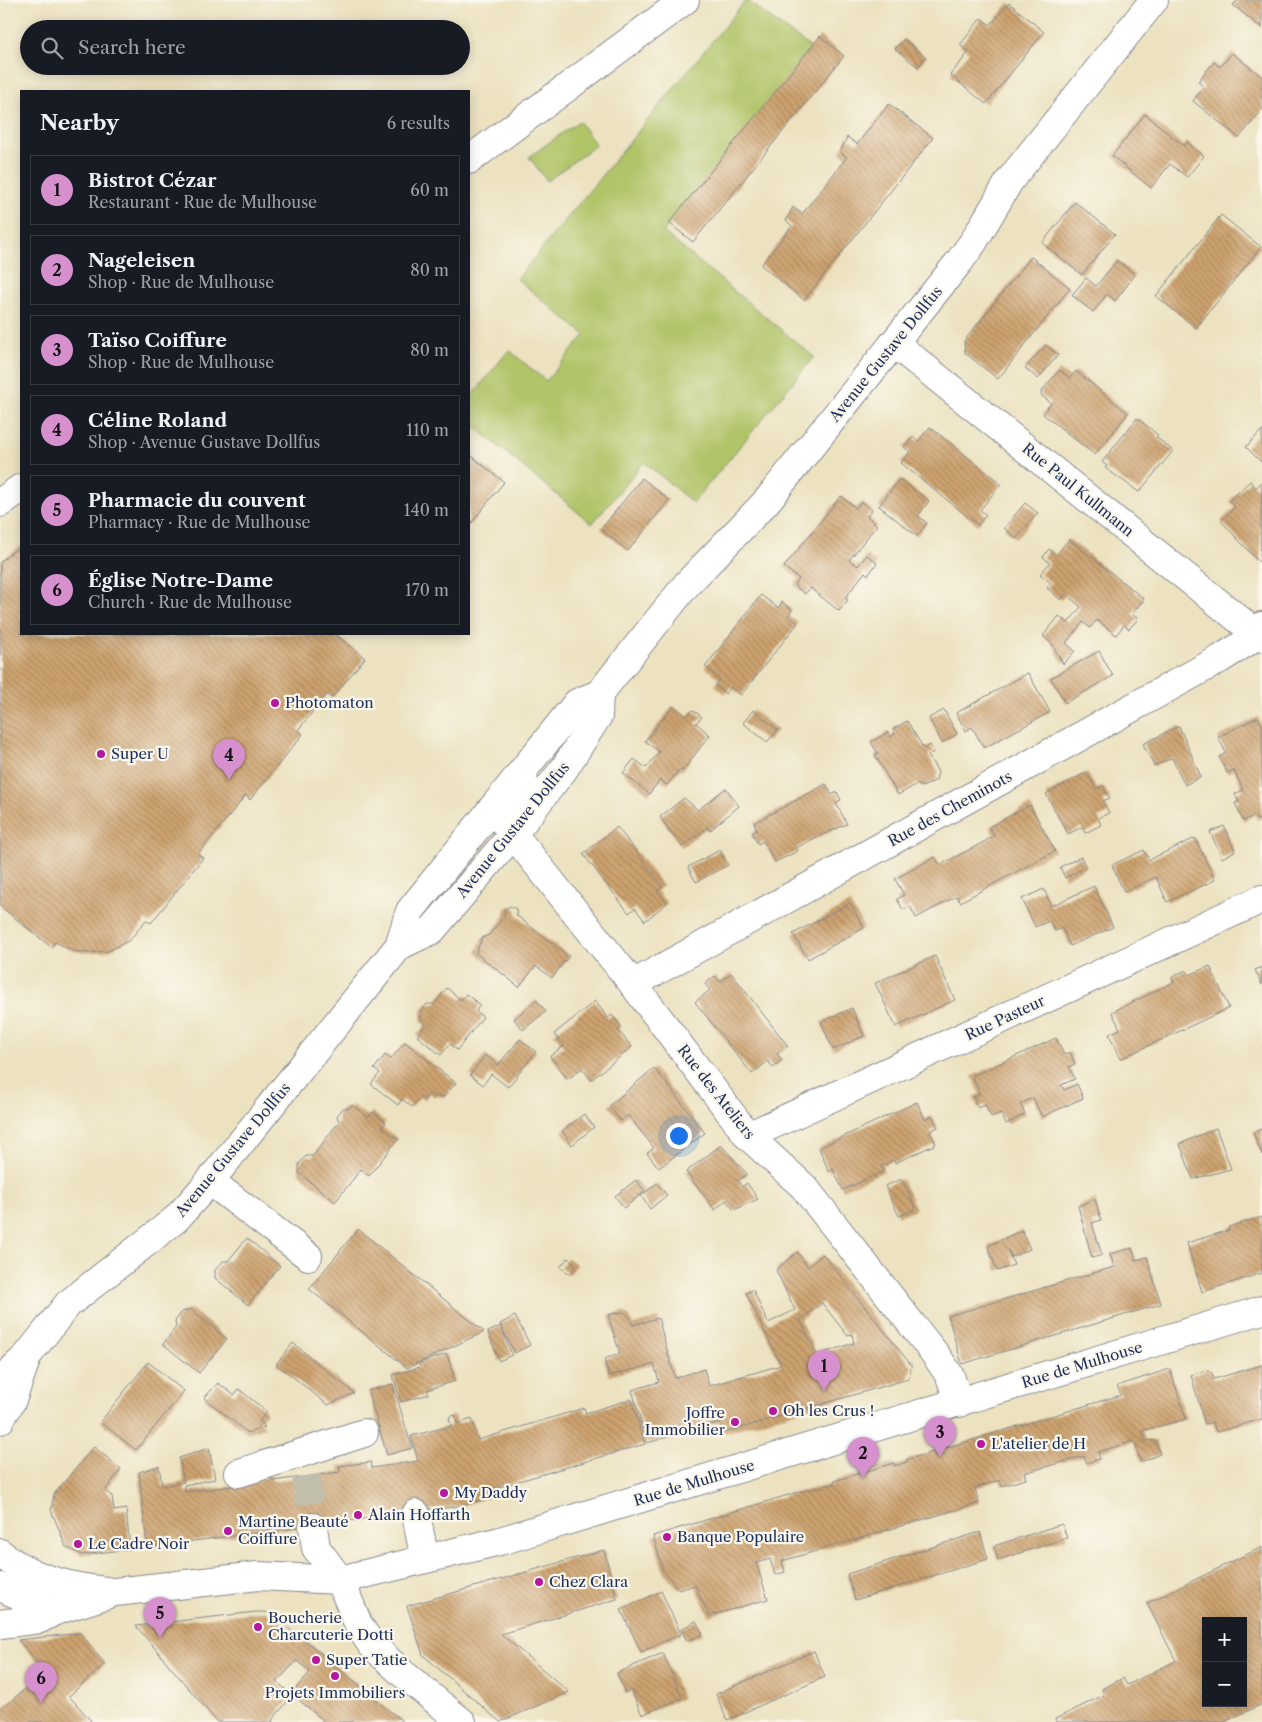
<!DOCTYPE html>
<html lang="en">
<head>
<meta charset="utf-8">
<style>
	body { margin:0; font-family:"Libre Caslon Text",serif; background:#242831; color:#f1f3f6 }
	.controls { position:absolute; right:15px; bottom:15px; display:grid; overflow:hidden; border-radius:0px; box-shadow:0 2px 12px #0003 }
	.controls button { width:45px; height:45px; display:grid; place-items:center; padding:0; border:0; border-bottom:1px solid #363941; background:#171b24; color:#f1f3f6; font:25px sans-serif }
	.you { position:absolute; left:678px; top:1135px; width:18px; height:18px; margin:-12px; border:4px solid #fff; border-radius:50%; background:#1a73e8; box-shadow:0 0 0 8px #1a73e833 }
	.badge { display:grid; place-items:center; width:32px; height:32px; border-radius:50%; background:#d690ce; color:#111; font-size:16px; font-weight:700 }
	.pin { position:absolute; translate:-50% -41px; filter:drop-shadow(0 1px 2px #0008) }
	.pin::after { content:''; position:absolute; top:26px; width:18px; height:15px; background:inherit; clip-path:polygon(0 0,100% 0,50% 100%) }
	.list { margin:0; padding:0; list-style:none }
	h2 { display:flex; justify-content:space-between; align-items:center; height:65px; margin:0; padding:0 20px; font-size:21px }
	h2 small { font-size:16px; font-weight:400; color:#9ea1a6 }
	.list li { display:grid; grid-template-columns:32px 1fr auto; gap:15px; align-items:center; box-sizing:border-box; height:70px; margin:0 10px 10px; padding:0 10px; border:1px solid #363941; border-radius:0px }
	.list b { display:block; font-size:19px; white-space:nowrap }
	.list p { margin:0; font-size:16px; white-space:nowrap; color:#9ea1a6 }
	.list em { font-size:16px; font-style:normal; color:#9ea1a6 }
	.icon { flex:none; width:28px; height:28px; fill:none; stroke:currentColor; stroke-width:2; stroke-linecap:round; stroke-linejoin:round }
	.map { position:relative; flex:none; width:1262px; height:1722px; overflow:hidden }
	.search { position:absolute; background:#171b24; box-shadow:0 2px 12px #0003; left:20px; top:20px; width:450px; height:55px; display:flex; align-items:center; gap:12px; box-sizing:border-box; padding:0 18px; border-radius:28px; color:#9ea1a6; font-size:19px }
	.panel { position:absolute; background:#171b24; box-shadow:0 2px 12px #0003; left:20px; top:90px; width:450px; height:545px; border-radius:0px }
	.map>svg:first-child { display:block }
	.garden { fill:#b0c468; stroke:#667a63 }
	.building { fill:url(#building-back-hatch); fill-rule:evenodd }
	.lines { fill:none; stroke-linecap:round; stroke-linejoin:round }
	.minor-tunnel { stroke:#c2beac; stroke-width:28; stroke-dasharray:28 14; stroke-linecap:butt }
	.minor-casing { stroke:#84888f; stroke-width:30 }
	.major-casing { stroke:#84888f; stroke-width:30 }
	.minor { stroke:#fff; stroke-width:28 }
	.major { stroke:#fff; stroke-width:28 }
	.poi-dot { fill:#b5179e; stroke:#fbf7ec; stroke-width:2 }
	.labels { text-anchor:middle; stroke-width:4.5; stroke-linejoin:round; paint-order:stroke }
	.street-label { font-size:15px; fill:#1b2f5e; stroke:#fbf7ec }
	.poi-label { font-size:15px; fill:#1b2f5e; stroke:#fbf7ec; text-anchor:start }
</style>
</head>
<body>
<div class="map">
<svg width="1262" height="1722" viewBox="0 0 1262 1722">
	<defs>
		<pattern id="building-back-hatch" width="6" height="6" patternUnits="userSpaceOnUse" patternTransform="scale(1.25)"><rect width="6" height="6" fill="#cea36f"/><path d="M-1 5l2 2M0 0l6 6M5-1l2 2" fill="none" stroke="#a6855e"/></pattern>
	</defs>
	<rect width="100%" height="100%" fill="#fbf7ec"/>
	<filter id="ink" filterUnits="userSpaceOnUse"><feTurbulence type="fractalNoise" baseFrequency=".02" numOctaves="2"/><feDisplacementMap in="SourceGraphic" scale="10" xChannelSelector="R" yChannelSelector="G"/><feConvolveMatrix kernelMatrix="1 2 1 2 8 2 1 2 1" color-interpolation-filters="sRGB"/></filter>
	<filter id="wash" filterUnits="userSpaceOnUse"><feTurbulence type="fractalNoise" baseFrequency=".0096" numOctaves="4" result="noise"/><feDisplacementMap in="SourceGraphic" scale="20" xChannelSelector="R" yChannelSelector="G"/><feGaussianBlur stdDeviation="1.12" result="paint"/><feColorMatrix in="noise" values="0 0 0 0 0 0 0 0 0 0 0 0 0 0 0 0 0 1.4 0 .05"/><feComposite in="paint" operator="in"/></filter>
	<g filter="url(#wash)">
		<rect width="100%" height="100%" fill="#ece2c0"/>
		<!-- garden -->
		<g class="garden">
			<path d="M746,0L811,48L663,232L814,357L693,503L644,462L592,524L469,422V399L509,350L546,381L585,335L517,279Z"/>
			<path d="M579,121L596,145L547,181L529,157Z"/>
		</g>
		<g id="blocks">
			<!-- building -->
			<g class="building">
				<path d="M1238,0H1262V28L1233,5Z"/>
				<path d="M1009,3L1044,32L986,104L950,75L969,52L960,45L971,31L981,18L990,25Z"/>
				<path d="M820,36L844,56L693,242L669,223Z"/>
				<path d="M904,39L926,57L918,67L895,49Z"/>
				<path d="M1232,53L1262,77V110L1239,138L1193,101L1204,87L1198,82L1207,70L1214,62L1220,67Z"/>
				<path d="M889,104L933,138L804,300L761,265L792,226L786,220L793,207L802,214L847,157L840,152L847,137L857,144Z"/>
				<path d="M1145,114L1184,146L1187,142L1204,156L1187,177L1170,164L1151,188L1112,156Z"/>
				<path d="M1075,202L1115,234L1082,275L1042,243Z"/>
				<path d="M1221,215L1261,247L1196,328L1156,296Z"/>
				<path d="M1031,257L1070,288L998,379L965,353L964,341Z"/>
				<path d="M1117,260L1135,275L1115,301L1107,294L1093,312L1072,295L1086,278L1096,286Z"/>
				<path d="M1046,345L1058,355L1038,379L1025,368Z"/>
				<path d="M1059,370L1070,378L1076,371L1128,413L1095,455L1043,414L1051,403L1041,395V392Z"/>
				<path d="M1137,418L1158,435L1156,437L1173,451L1139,492L1105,468L1107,466L1102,462Z"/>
				<path d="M930,427L1001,484L980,510L986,515L978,525L901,463L910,452L904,447L913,437L918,441Z"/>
				<path d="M1262,430V463L1246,447Z"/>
				<path d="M469,454L504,482L469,526Z"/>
				<path d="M642,478L669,500L628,551L601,529Z"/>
				<path d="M900,479L929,501L918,516L927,523L917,536L879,506Z"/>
				<path d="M1250,481L1256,488L1262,482L1260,563L1221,521L1235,507L1229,501Z"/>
				<path d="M841,496L856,508L861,502L872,510L867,516L877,525L849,560L858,566L867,555L877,563L868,575L865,572L845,598L848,600L839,611L810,588L805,594L794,585L799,579L784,567Z"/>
				<path d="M1025,503L1038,513L1016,539L1004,528Z"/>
				<path d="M1069,539L1144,599L1132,614L1138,619L1129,629L1124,625L1116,635L1097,620L1090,628L1083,622L1066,643L1075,651L1063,664L1052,644L1043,636L1059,616L1068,623L1081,607L1066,594L1061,600L1047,588L1051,583L1040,574L1050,563L1043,557L1049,549L1056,555Z"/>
				<path d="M21,545V634H335L365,658L332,698L327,694L298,730L303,734L250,800L246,795L198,854L203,858L151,923L146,920L130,940L108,951L86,953L73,951L55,942L51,947L0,906V562Z"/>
				<path d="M761,595L778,608L782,602L792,610L788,616L798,623L741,695L731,687L725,694L715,685L720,679L705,667Z"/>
				<path d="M1099,651L1113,676L1065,703L1051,678Z"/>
				<path d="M1028,673L1050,712L984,748L972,727L966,731L956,713Z"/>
				<path d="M673,706L687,716L693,710L702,717L696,723L710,735L682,771L680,769L667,785L660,780L649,794L623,773L634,759L646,768L659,752L645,741Z"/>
				<path d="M753,710L778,730L767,742L743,723Z"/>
				<path d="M944,710L957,734L942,743L929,718Z"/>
				<path d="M1258,717L1262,725V818L1257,820L1255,815L1243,821L1235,803L1239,802L1235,794L1243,790L1234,770L1227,773L1219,757L1226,753L1218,737Z"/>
				<path d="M907,721L924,749L930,745L934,752L928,755L938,772L936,780L923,787L917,784L898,795L875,755L878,754L871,742L888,732L891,737L895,734L893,729Z"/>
				<path d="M1179,726L1201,777L1185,785L1172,758L1154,766L1143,744Z"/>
				<path d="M1087,772L1096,789L1103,786L1110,798L1103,801L1109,813L1098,818L1101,825L1085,833L1082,827L1068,834L1046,794Z"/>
				<path d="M826,784L832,795L837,792L841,800L836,803L847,824L811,840L796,848L798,851L775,862L763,841L758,844L752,833L757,830L754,823Z"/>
				<path d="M726,788L739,806L709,831L708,827L682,847L660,817L684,798L698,810Z"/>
				<path d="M1030,805L1055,851L960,902L957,896L916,918L910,906L903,910L897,899L904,895L895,879L935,857L940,865L982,843L994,836L989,827Z"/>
				<path d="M1224,826L1235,851L1222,858L1210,832Z"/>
				<path d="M617,827L663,886L657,891L667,903L645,921L635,908L629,913L583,854Z"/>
				<path d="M1195,838L1215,880L1167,902L1156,877L1124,892L1112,865L1144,850L1149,860Z"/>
				<path d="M720,850L728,865L696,882L688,867Z"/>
				<path d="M1081,857L1086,867L1065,878L1060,867Z"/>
				<path d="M1094,886L1113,927L1070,946L1062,928L1055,931L1050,921L1035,927L1022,899L1044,889L1051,906Z"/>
				<path d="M850,903L864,928L808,959L793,934Z"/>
				<path d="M510,906L516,909L517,916L569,956L552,978L536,966L519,987L476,953L482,938L489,935L504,917L505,909Z"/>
				<path d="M935,956L955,1000L896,1027L875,983Z"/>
				<path d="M1210,966L1229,1008L1120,1059L1109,1034L1120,1029L1112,1012L1174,982L1172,977L1186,970L1189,975Z"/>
				<path d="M1262,967V985L1255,970Z"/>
				<path d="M731,973L788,1046L777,1054L782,1060L773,1068L768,1061L752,1074L695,1002L710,990L705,984L715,976L720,982Z"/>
				<path d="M447,988L461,1000L466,994L480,1005L476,1011L483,1017L457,1050L450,1044L441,1055L417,1036L425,1025L421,1020V1012L427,1004H434Z"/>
				<path d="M536,1000L546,1011L523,1030L514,1019Z"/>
				<path d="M595,1001L608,1018L612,1015L617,1021L621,1027L618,1030L632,1047L591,1080L582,1068L568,1079L550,1056L564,1046L554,1034Z"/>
				<path d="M852,1008L864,1036L833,1050L821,1022Z"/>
				<path d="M1056,1038L1064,1055L1070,1052L1075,1064L1069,1067L1075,1079L1061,1085L1064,1090L1077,1084L1083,1098L1042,1117L1033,1098L1020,1104L1025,1114L1006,1124L1001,1113L991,1117L985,1105L978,1108L973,1097L980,1094L972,1076Z"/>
				<path d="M520,1039L536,1052L508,1087L491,1074L483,1085L470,1075L485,1055L498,1065Z"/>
				<path d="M405,1042L456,1083L444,1097L433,1096L430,1093L424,1100L420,1097L412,1107L402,1099L398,1105L371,1084L380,1073L374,1069L385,1055L391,1059Z"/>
				<path d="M654,1068L705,1133L659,1168L647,1153L654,1148L628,1115L621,1121L609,1106Z"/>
				<path d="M917,1102L925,1119L932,1116L938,1127L930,1131L936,1144L895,1163L894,1160L881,1166L884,1171L843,1190L833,1169L829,1172L819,1148Z"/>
				<path d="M352,1105L368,1117L372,1112L386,1122L382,1127L398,1139L369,1176L361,1169L335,1202L299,1173V1164L306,1156H313L335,1127L339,1122L337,1116L343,1108H350Z"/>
				<path d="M584,1114L594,1127L572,1145L562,1131Z"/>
				<path d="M1216,1128L1231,1169L1193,1179L1180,1144Z"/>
				<path d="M1262,1129V1155L1253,1132Z"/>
				<path d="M721,1145L747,1174L738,1181L742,1187L747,1183L758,1199L734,1210L726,1200L715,1210L686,1172Z"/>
				<path d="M902,1179L916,1209L899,1216L885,1186Z"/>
				<path d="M636,1180L645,1191L624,1208L615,1196Z"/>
				<path d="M657,1183L667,1195L650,1209L641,1196Z"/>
				<path d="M1095,1199L1101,1220L1092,1223L1102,1255L1092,1258L1078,1206Z"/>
				<path d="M1262,1217V1273L1202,1292L1187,1243L1229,1230L1228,1227Z"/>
				<path d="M358,1229L484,1332L407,1368L334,1309L309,1289Z"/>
				<path d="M1022,1230L1030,1249L1012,1257L1008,1250L1014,1265L997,1271L988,1246Z"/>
				<path d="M247,1238L280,1266L248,1305L215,1278V1270L223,1261H228Z"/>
				<path d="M1132,1248L1136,1260L1147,1257L1161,1304L962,1364L948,1316L1114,1267L1110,1254Z"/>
				<path d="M797,1252L808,1267L823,1254L912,1366L908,1379L723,1433L720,1422L647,1443L632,1390L659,1382L654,1364L609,1376L604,1359L620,1354L608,1315L623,1312L630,1317L633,1325L658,1318L675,1378L704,1369L709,1386L781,1365L746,1293L753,1290L768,1323L795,1310L776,1270ZM822,1303L847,1335L852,1334L854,1343L817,1355L800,1320Z"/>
				<path d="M568,1258L577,1265L570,1274L560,1267Z"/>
				<path d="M191,1309L227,1339L199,1373L163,1344L176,1327L175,1321L182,1312Z"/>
				<path d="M515,1316L530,1345L515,1353L500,1324Z"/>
				<path d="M501,1326L512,1355L499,1361L488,1332Z"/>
				<path d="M293,1343L310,1357L354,1393L328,1405L293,1377L276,1364Z"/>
				<path d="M447,1354L455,1381L427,1390L429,1394L401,1402L393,1375L420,1367L419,1363Z"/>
				<path d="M148,1362L184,1391L136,1450L100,1422Z"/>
				<path d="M1262,1365V1419L1216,1432L1213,1422L1205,1424L1191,1375L1206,1370L1212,1373L1214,1379Z"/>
				<path d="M1170,1369L1186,1419L1142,1431L1145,1440L1156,1441L1160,1454L1141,1462L1134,1441L1098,1452L1100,1459L1086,1463L1084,1456L1024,1473L1026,1479L1002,1486L1000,1480L975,1488L979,1503L782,1561L785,1572L775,1575L770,1559L756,1563L768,1599L709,1616L695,1585L679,1590L663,1570L653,1536L798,1492L834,1484V1481L894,1463V1466L907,1462L906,1460L1121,1395L1117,1386Z"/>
				<path d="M218,1383L234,1395L239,1389L267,1412L259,1421L265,1427L248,1433L204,1398Z"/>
				<path d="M393,1384L412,1448L387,1455L368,1391Z"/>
				<path d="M631,1399L645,1444L492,1489L494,1496L464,1505L432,1510L147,1547L139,1472L159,1466L162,1486L184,1482L179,1458L209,1448L215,1479L184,1485L185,1492L241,1485L272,1475V1481L340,1472L339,1466L371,1462L372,1468L418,1461L411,1436L451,1426L449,1417L455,1415L457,1424L472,1419L478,1440L584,1408L586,1413Z"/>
				<path d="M94,1447L121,1469L105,1491L112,1496L114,1511L126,1509L130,1549L82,1555L66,1547L51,1510L54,1494Z"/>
				<path d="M1062,1524L1067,1538L998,1560L994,1546Z"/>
				<path d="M980,1532L988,1559L855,1600L847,1574Z"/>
				<path d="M1262,1547V1704L1224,1722H1057L1055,1719L1104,1695L1102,1689L1123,1678L1127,1685L1176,1661L1147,1603ZM1206,1621H1243V1703H1206Z"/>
				<path d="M604,1550L617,1599L501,1634L569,1692L500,1722L423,1655L407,1606Z"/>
				<path d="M661,1591L681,1634L641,1652L621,1610Z"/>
				<path d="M256,1612H266L311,1645L403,1722H325L293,1695L272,1720L273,1722H217L136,1626ZM297,1660L310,1672L291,1694L277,1682Z"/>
				<path d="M696,1621L703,1634L687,1641L681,1629Z"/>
				<path d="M80,1633L105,1664L69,1696L92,1722H0V1710L46,1671L18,1640Z"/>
				<path d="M814,1651L825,1677L727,1720L716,1694Z"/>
				<path d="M663,1653L682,1698L642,1715L631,1690L625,1693L617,1673Z"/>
			</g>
		</g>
	</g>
	<g filter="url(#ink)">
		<use href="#blocks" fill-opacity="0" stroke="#84888f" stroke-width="1"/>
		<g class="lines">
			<!-- minor-tunnel -->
			<path class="minor-tunnel" d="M306,1476L313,1527"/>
			<!-- minor casing -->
			<g class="minor-casing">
				<g id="minor">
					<path d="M469,160L685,0"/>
					<path d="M894,343L1262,638"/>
					<path d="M0,503L21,488"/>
					<path d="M524,772L522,793L505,824L633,984L748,1136L804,1187L935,1354L950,1376L959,1403"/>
					<path d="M633,984L1220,659L1247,642L1262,626"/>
					<path d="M748,1136L1262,899"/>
					<path d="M210,1181L308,1256"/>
					<path d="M239,1473L364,1433"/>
					<path d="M416,1514L422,1545"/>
					<path d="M313,1527L316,1548L340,1580L359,1626L372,1645L401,1672L462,1722"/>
					<path d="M0,1553C30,1578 68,1587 106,1591"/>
					<path d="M0,1587L55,1611"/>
					<path d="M0,1624L40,1619L55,1611L115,1592L258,1576L340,1580L500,1541L1262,1310"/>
				</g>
			</g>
			<!-- major casing -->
			<g class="major-casing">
				<g id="major">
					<path d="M399,946L432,930L513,834L564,769L598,716L599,694"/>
					<path d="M0,1381L27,1356L68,1304L176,1219L210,1181L399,946L410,911L577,703L599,694L687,584L766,502L959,262L974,241L1010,180L1154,0"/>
					<path d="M0,1420L12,1400L27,1357"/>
				</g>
			</g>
			<!-- minor -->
			<use href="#minor" class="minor"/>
			<!-- major -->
			<use href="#major" class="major"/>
		</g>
	</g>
	<!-- markers -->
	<g class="poi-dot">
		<circle cx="275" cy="703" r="5"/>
		<circle cx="101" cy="754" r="5"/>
		<circle cx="773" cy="1411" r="5"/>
		<circle cx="735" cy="1422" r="5"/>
		<circle cx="981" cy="1444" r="5"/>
		<circle cx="444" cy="1493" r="5"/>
		<circle cx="358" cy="1515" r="5"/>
		<circle cx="228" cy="1531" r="5"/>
		<circle cx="667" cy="1537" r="5"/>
		<circle cx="78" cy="1544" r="5"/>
		<circle cx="539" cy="1582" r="5"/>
		<circle cx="258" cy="1627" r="5"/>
		<circle cx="316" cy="1660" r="5"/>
		<circle cx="335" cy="1676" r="5"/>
	</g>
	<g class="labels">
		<!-- street labels -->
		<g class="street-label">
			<text transform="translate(886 354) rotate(-51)" y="5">Avenue Gustave Dollfus</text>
			<text transform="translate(1078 490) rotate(39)" y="5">Rue Paul Kullmann</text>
			<text transform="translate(950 809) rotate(-29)" y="5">Rue des Cheminots</text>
			<text transform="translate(513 830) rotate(-51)" y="5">Avenue Gustave Dollfus</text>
			<text transform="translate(1005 1018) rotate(-25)" y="5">Rue Pasteur</text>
			<text transform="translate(716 1092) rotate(52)" y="5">Rue des Ateliers</text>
			<text transform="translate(233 1150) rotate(-50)" y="5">Avenue Gustave Dollfus</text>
			<text transform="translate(1082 1365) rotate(-17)" y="5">Rue de Mulhouse</text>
			<text transform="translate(694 1483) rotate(-17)" y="5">Rue de Mulhouse</text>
		</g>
		<!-- poi labels -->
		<g class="poi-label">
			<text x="285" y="708">Photomaton</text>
			<text x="111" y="759">Super U</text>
			<text x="783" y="1416">Oh les Crus !</text>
			<text x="725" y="1418" text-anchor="end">Joffre<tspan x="725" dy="17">Immobilier</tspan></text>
			<text x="991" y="1449">L'atelier de H</text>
			<text x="454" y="1498">My Daddy</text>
			<text x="368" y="1520">Alain Hoffarth</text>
			<text x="238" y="1527">Martine Beauté<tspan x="238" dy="17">Coiffure</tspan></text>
			<text x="677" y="1542">Banque Populaire</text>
			<text x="88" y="1549">Le Cadre Noir</text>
			<text x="549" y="1587">Chez Clara</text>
			<text x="268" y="1623">Boucherie<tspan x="268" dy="17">Charcuterie Dotti</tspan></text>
			<text x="326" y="1665">Super Tatie</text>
			<text x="335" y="1698" text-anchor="middle">Projets Immobiliers</text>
		</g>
	</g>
</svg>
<div class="controls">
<button>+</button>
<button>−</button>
</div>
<div class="you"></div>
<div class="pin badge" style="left:824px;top:1391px">1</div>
<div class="pin badge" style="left:863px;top:1478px">2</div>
<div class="pin badge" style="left:940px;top:1457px">3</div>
<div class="pin badge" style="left:229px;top:780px">4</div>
<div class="pin badge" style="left:160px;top:1638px">5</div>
<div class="pin badge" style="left:41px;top:1703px">6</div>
<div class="search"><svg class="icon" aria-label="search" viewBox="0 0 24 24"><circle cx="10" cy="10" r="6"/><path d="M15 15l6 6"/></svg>Search here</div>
<section class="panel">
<h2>Nearby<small>6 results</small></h2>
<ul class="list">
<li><span class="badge">1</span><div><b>Bistrot Cézar</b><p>Restaurant · Rue de Mulhouse</p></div><em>60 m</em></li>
<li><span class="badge">2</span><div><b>Nageleisen</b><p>Shop · Rue de Mulhouse</p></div><em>80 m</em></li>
<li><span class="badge">3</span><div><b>Taïso Coiffure</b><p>Shop · Rue de Mulhouse</p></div><em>80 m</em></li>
<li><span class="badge">4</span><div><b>Céline Roland</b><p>Shop · Avenue Gustave Dollfus</p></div><em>110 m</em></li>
<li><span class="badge">5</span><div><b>Pharmacie du couvent</b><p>Pharmacy · Rue de Mulhouse</p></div><em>140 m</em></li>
<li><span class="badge">6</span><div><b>Église Notre-Dame</b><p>Church · Rue de Mulhouse</p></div><em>170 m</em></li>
</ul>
</section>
</div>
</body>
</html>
